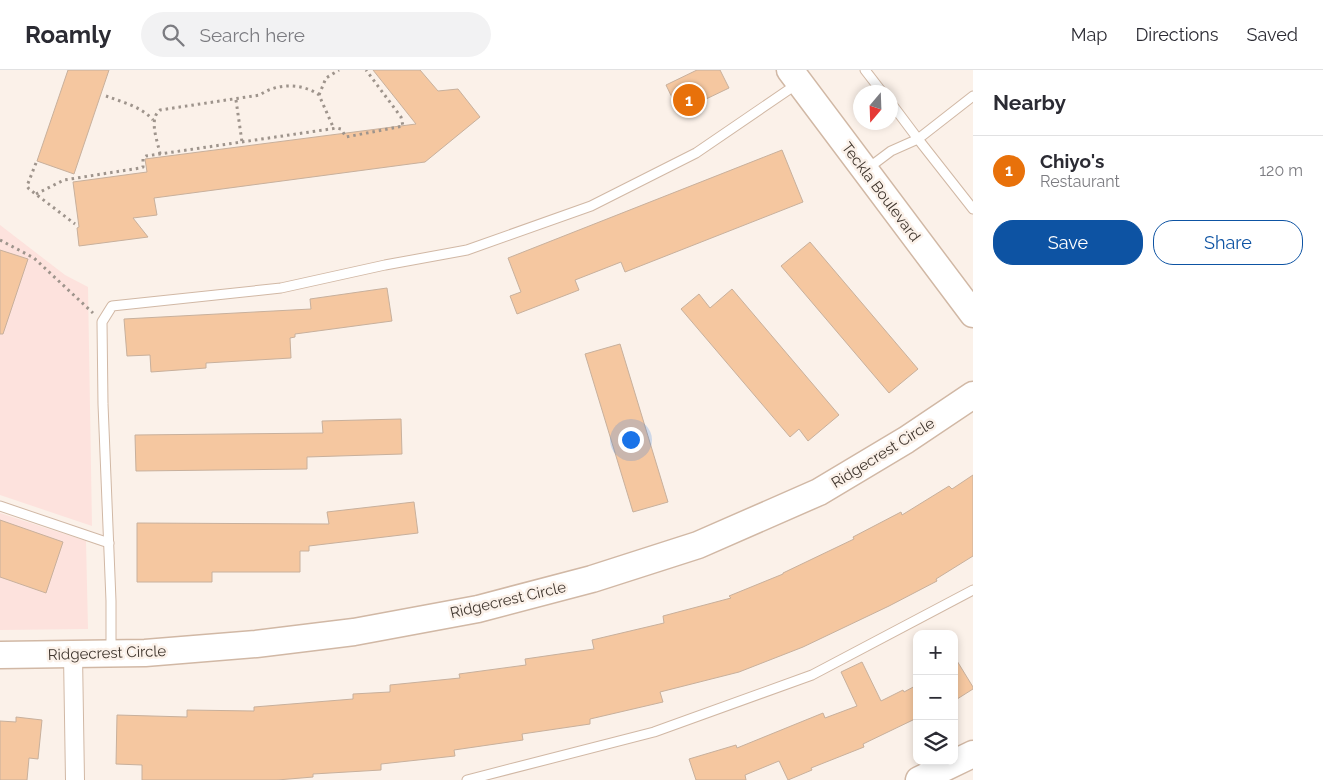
<!DOCTYPE html>
<html lang="en">
<head>
<meta charset="utf-8">
<style>
	body { margin:0; font-family:Raleway,sans-serif; background:#f2f2f3; color:#2b2b33 }
	.controls { position:absolute; right:15px; bottom:15px; display:grid; overflow:hidden; border-radius:10px; box-shadow:0 2px 8px #0003 }
	.controls button { width:45px; height:45px; display:grid; place-items:center; padding:0; border:0; border-bottom:1px solid #e1e1e2; background:#fff; color:#2b2b33; font:25px sans-serif }
	.compass { position:absolute; left:853px; top:15px; width:45px; height:45px; border-radius:50%; background:#fff; box-shadow:0 2px 8px #0003; rotate:199deg }
	.you { position:absolute; left:630px; top:369px; width:18px; height:18px; margin:-12px; border:4px solid #fff; border-radius:50%; background:#1a73e8; box-shadow:0 0 0 8px #1a73e833 }
	.badge { display:grid; place-items:center; width:32px; height:32px; border-radius:50%; background:#0d53a3; color:#fff; font-size:16px; font-weight:700 }
	.pin { position:absolute; translate:-50% -50%; border:2px solid #fff; box-shadow:0 1px 5px #0006 }
	.list { margin:0; padding:0; list-style:none }
	h2 { display:flex; justify-content:space-between; align-items:center; height:65px; margin:0; padding:0 20px; font-size:21px }
	h2 small { font-size:16px; font-weight:400; color:#7c7c81 }
	.list li { display:grid; grid-template-columns:32px 1fr auto; gap:15px; align-items:center; box-sizing:border-box; height:70px; padding:0 20px; border-top:1px solid #e1e1e2 }
	.list b { display:block; font-size:19px; white-space:nowrap }
	.list p { margin:0; font-size:16px; white-space:nowrap; color:#7c7c81 }
	.list em { font-size:16px; font-style:normal; color:#7c7c81 }
	.actions { display:flex; gap:10px; padding:15px 20px }
	.actions a { flex:1; padding:11px 0; border:1px solid #0d53a3; border-radius:20px; text-align:center; font-size:18px; color:#0d53a3 }
	.actions .main { background:#0d53a3; color:#fff }
	.icon { flex:none; width:28px; height:28px; fill:none; stroke:currentColor; stroke-width:2; stroke-linecap:round; stroke-linejoin:round }
	.map { position:relative; flex:none; width:973px; height:710px; overflow:hidden }
	header { display:flex; align-items:center; gap:30px; box-sizing:border-box; height:70px; padding:0 25px; background:#fff; border-bottom:1px solid #e1e1e2 }
	header strong { font-size:24px }
	nav { display:flex; gap:28px; margin-inline-start:auto; font-size:18px }
	.search { width:350px; height:45px; background:#f2f2f3; display:flex; align-items:center; gap:12px; box-sizing:border-box; padding:0 18px; border-radius:28px; color:#7c7c81; font-size:19px }
	main { display:flex }
	aside { flex:1; background:#fff }
	.map>svg:first-child { display:block }
	.commercial { fill:#fde2dd }
	.building { fill:#f5c7a0; stroke:#c8b09c }
	.lines { fill:none; stroke-linecap:round; stroke-linejoin:round }
	.lane-casing { stroke:#d1b8a5; stroke-width:11 }
	.street-casing { stroke:#d1b8a5; stroke-width:20 }
	.secondary-casing { stroke:#d1b8a5; stroke-width:29 }
	.path { stroke:#9e948c; stroke-width:3; stroke-dasharray:2.5 4; stroke-linecap:butt }
	.lane { stroke:#fff; stroke-width:9 }
	.street { stroke:#fff; stroke-width:18 }
	.secondary { stroke:#fff; stroke-width:26 }
	.labels { text-anchor:middle; stroke-width:5; stroke-linejoin:round; paint-order:stroke }
	.street-label { font-size:15px; fill:#3f352d; stroke:#fbf1e9 }
</style>
</head>
<body>
<header>
<strong>Roamly</strong>
<div class="search"><svg class="icon" aria-label="search" viewBox="0 0 24 24"><circle cx="10" cy="10" r="6"/><path d="M15 15l6 6"/></svg>Search here</div>
<nav><a>Map</a><a>Directions</a><a>Saved</a></nav>
</header>
<main>
<div class="map">
<svg width="973" height="710" viewBox="0 0 973 710">
	<rect width="100%" height="100%" fill="#fbf1e9"/>
	<!-- commercial -->
	<g class="commercial">
		<path d="M0,155L65,205L88,217L92,456L0,425Z"/>
		<path d="M0,443L86,471L88,559L0,560Z"/>
	</g>
	<!-- building -->
	<g class="building">
		<path d="M68,0H109L74,104L37,91Z"/>
		<path d="M373,0H420L438,21L458,19L480,47L425,92L154,128L157,145L133,148L148,167L79,176L77,158L79,157L73,112L147,102L145,89L416,54Z"/>
		<path d="M697,0H720L729,18L679,42L666,15Z"/>
		<path d="M782,80L803,132L625,202L621,192L575,210L579,220L517,244L510,226L521,222L508,188Z"/>
		<path d="M810,172L918,299L889,323L781,196Z"/>
		<path d="M0,180L28,189L3,264H0Z"/>
		<path d="M387,218L392,251L295,264V267L290,268L291,288L206,293V298L151,302L150,285L127,286L124,249L311,239L310,229Z"/>
		<path d="M732,219L839,345L808,371L799,359L790,367L681,239L699,224L710,238Z"/>
		<path d="M620,274L668,432L633,442L585,284Z"/>
		<path d="M401,349L402,384L307,387V399L136,401L135,365L323,363L322,351Z"/>
		<path d="M973,405V486L936,509L937,511L889,536L803,577L739,602L660,622L663,632L590,649V654L522,664L523,670L454,680L455,686L381,694V700L313,704V707L277,710H142V695L116,694L117,645L187,647V640L254,641V637L353,629V624L390,622V615L460,608L459,604L526,595L525,589L594,579L592,570L664,553L663,546L731,528L729,526L783,504V503L854,469L853,467L901,442L902,445L949,416L952,419Z"/>
		<path d="M414,432L418,463L309,476V481H300V502H212V512H137V453L329,454L327,442Z"/>
		<path d="M0,450L63,472L46,523L0,507Z"/>
		<path d="M954,586L973,617V619L954,631Z"/>
		<path d="M862,592L881,631L903,620L904,622L917,615V648L863,674L864,677L811,698L812,700L788,710L779,691L745,705L746,710H696L689,689L736,675L737,678L823,643L825,648L857,636L841,602Z"/>
		<path d="M16,647L42,650L38,689L29,688L27,710H0V651L16,652Z"/>
	</g>
	<g class="lines">
		<!-- lane casing -->
		<g class="lane-casing">
			<g id="lane">
				<path d="M865,0L882,22"/>
				<path d="M973,26L918,69L973,139"/>
				<path d="M867,99L891,81L918,69L891,33"/>
				<path d="M0,436L109,473"/>
				<path d="M111,581V531L103,334L102,252L112,236L281,218L385,195L467,180L591,136L696,83L797,14"/>
				<path d="M467,710L654,662L812,605L973,520"/>
			</g>
		</g>
		<!-- street casing -->
		<g class="street-casing">
			<path id="street" d="M73,585L75,710"/>
		</g>
		<!-- secondary casing -->
		<g class="secondary-casing">
			<g id="secondary">
				<path d="M790,0L973,244"/>
				<path d="M0,585L145,583L256,574L354,562L478,539L592,509L698,475L819,422L906,370L973,325"/>
				<path d="M919,710L973,684"/>
			</g>
		</g>
		<!-- path -->
		<g class="path">
			<path d="M319,25L326,8L339,0"/>
			<path d="M106,26C122,32 142,37 153,50"/>
			<path d="M236,30L242,72"/>
			<path d="M160,84C158,72 148,49 160,40L260,25C276,13 303,13 319,25L334,59"/>
			<path d="M36,93L27,116L29,119L75,154"/>
			<path d="M36,124L64,110L140,98L143,97V88L146,86L337,58L341,59L346,67L403,56L401,47L366,0"/>
			<path d="M0,170L34,188L93,243"/>
		</g>
		<!-- lane -->
		<use href="#lane" class="lane"/>
		<!-- street -->
		<use href="#street" class="street"/>
		<!-- secondary -->
		<use href="#secondary" class="secondary"/>
	</g>
	<g class="labels">
		<!-- street labels -->
		<g class="street-label">
			<text transform="translate(881 122) rotate(53)" y="5">Teckla Boulevard</text>
			<text transform="translate(883 383) rotate(-32)" y="5">Ridgecrest Circle</text>
			<text transform="translate(508 530) rotate(-13)" y="5">Ridgecrest Circle</text>
			<text transform="translate(107 583) rotate(-2)" y="5">Ridgecrest Circle</text>
		</g>
	</g>
</svg>
<div class="controls">
<button>+</button>
<button>−</button>
<button><svg class="icon" aria-label="layers" viewBox="0 0 24 24"><path d="M12 4l9 5-9 5-9-5zM3 14l9 5 9-5"/></svg></button>
</div>
<svg class="compass" viewBox="-18 -18 36 36"><path d="M0-13l5 13h-10z" fill="#e53935"/><path d="M0 13l5-13h-10z" fill="#7c7c81"/></svg>
<div class="you"></div>
<div class="pin badge" style="left:689px;top:30px;background:#e8710a">1</div>
</div>
<aside>
<h2>Nearby<small></small></h2>
<ul class="list">
<li><span class="badge" style="background:#e8710a">1</span><div><b>Chiyo's</b><p>Restaurant</p></div><em>120 m</em></li>
</ul>
<div class="actions"><a class="main">Save</a><a>Share</a></div>
</aside>
</main>
</body>
</html>
